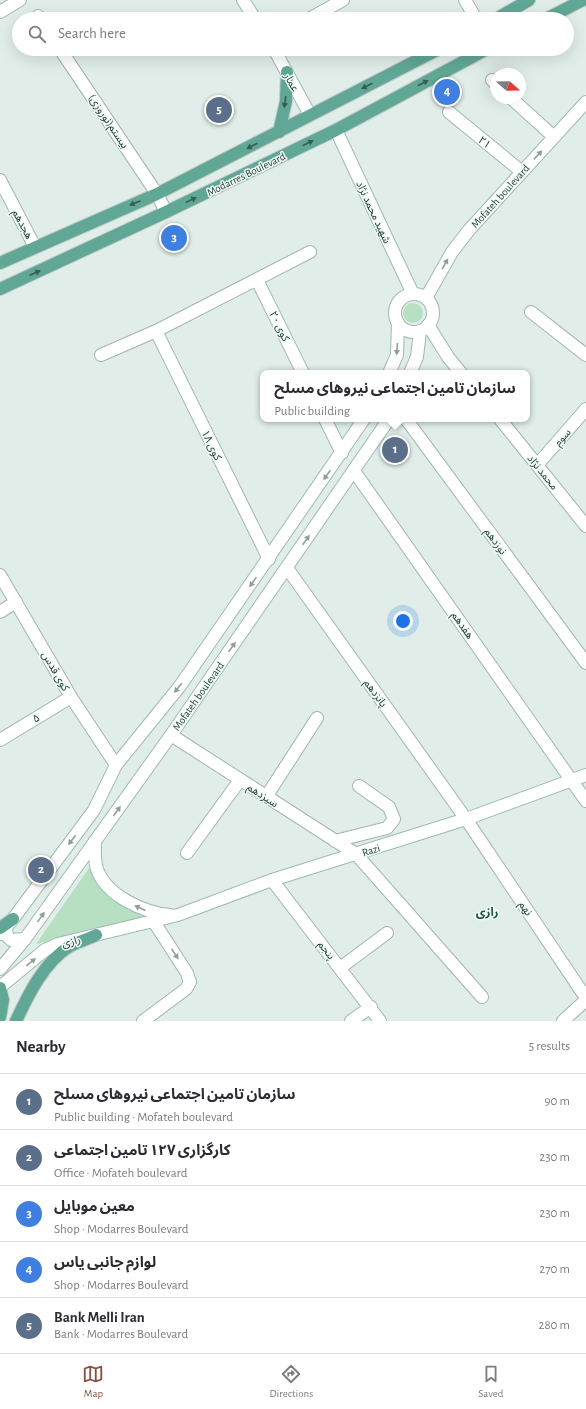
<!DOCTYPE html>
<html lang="en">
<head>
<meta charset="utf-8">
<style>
	body { margin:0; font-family:"Alegreya Sans","Noto Sans Arabic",sans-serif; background:#f2f2f3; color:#2b2b33 }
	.compass { position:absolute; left:490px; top:68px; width:36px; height:36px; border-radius:50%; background:#fff; box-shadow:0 4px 16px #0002; rotate:110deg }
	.you { position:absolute; left:403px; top:621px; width:14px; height:14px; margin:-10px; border:3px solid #fff; border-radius:50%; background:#1a73e8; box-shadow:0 0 0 6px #1a73e833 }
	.badge { display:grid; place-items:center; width:26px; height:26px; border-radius:50%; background:#8a4f3e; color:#fff; font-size:13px; font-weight:700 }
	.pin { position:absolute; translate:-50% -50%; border:2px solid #fff; box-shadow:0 1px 4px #0006 }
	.popup { position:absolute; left:260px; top:370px; width:270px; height:52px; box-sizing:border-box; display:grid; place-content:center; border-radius:8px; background:#fff; filter:drop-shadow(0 1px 3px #0005); font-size:13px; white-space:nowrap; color:#7c7c81 }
	.popup b { font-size:15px; color:#2b2b33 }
	.popup::after { content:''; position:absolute; left:50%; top:100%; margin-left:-8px; border:8px solid transparent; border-top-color:#fff }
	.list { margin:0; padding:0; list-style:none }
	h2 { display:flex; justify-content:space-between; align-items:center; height:52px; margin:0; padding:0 16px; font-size:17px }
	h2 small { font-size:13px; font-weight:400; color:#7c7c81 }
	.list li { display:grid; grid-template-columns:26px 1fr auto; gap:12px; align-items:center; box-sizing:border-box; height:56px; padding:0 16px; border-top:1px solid #e1e1e2 }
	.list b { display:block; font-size:15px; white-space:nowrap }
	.list p { margin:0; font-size:13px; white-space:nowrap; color:#7c7c81 }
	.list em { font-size:13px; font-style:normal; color:#7c7c81 }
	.icon { flex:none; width:22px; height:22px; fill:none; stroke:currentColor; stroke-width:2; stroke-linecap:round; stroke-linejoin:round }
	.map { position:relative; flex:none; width:586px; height:1021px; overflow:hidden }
	.search { position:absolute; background:#fff; box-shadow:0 4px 16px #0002; left:12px; right:12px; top:12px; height:44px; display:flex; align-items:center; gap:10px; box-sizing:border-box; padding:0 14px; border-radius:22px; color:#7c7c81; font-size:15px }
	.sheet { height:332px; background:#fff }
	nav { display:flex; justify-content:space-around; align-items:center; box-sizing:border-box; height:56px; border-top:1px solid #e1e1e2; background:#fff; font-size:11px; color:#7c7c81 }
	nav a { display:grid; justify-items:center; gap:2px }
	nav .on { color:#8a4f3e }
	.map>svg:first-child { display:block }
	.green { fill:#b7e0c3 }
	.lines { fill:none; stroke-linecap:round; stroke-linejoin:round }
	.street-casing { stroke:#a2b5af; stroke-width:14 }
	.secondary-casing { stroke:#9ebab0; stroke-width:14 }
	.primary-casing { stroke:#c0c9c7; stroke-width:14 }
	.street { stroke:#fff; stroke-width:12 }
	.secondary { stroke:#fff; stroke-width:12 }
	.primary { stroke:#60a796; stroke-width:12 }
	.oneway { fill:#325e54 }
	.oneway2 { fill:#8f9f9b }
	.labels { text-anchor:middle; stroke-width:3; stroke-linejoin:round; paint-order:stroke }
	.street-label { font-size:11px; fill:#1f3f37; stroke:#f1f9f5 }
	.neighbourhood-label { font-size:12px; font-weight:bold; fill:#195446; stroke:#f1f9f5 }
</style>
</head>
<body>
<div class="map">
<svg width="586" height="1021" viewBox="0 0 586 1021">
	<rect width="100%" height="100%" fill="#e0ede8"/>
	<!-- green -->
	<g class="green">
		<circle cx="413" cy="313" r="10"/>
		<path d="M89,868L112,899L148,920L36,944Z"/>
	</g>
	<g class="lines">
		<!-- street casing -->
		<g class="street-casing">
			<g id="street">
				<path d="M465,0L476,19"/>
				<path d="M0,12L20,0"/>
				<path d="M38,16L40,19"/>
				<path d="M309,19L343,0"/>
				<path d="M60,49L157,194L166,212"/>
				<path d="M492,80L496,84"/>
				<path d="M511,98L554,137"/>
				<path d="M449,112L522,172"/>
				<path d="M0,180L35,247"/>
				<path d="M257,280L303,373"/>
				<path d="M531,312L586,355"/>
				<path d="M428,325L448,357L461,373"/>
				<path d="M156,331L269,559"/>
				<path d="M101,355L156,331L310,252"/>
				<path d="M325,419L342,453"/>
				<path d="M406,419L586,663"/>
				<path d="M500,419L586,526"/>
				<path d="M538,464L586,409"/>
				<path d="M354,471L586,801"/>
				<path d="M287,568L466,819L586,998"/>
				<path d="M0,575L71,697L116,765"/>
				<path d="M0,612L16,602"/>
				<path d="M171,735L356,854L482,997"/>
				<path d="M0,740L71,697"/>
				<path d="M266,797L317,718"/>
				<path d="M335,841L387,828L394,819L389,807L359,786"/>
				<path d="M187,853L240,780"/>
				<path d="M272,880L380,1021"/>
				<path d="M340,968L387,933"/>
				<path d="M143,1021L186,989L190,982L187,973L154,922"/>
				<path d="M351,1021L371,1007"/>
				<path d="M563,1021L586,1000"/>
			</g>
		</g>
		<!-- secondary casing -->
		<g class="secondary-casing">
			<g id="secondary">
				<path d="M243,0L255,19"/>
				<path d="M274,49L310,115"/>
				<path d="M336,130L413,294"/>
				<circle cx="414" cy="313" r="19"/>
				<path d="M426,298L452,252L469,230L586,102"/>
				<path d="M389,373L397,355L398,323"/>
				<path d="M410,373L417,357L420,331"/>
				<path d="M95,841C95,850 94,860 97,869C106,896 145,913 170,915"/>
				<path d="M6,928L7,936L11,940L25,939"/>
				<path d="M0,934L13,919L94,810L116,765L180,686L364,419"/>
				<path d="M0,969L25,939L171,735L389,419"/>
				<path d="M0,987L45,950L58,944L178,915L272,880L466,819L586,775"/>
			</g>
		</g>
		<!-- primary casing -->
		<g class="primary-casing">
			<g id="primary">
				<path d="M496,19L529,0"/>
				<path d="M546,19L583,0"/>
				<path d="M279,132L286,101L287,72"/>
				<path d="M0,263L157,194L439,49"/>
				<path d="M0,289L166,212L336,130L487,49"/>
				<path d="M0,928L13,919"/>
				<path d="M0,988L3,1000L0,1017"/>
				<path d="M16,1021C28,995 44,962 70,946C78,942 88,939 96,935"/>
			</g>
		</g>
		<!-- street -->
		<use href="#street" class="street"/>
		<!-- secondary -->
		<use href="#secondary" class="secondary"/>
		<!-- primary -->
		<use href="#primary" class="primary"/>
	</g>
	<!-- one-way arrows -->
	<defs><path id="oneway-solid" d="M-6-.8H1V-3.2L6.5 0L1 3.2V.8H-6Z"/></defs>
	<g class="oneway">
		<use href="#oneway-solid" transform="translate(423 83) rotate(-28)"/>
		<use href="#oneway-solid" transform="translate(367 86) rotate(153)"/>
		<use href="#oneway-solid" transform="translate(285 102) rotate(98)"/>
		<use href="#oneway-solid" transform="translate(308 143) rotate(-26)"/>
		<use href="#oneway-solid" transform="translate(252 146) rotate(153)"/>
		<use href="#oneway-solid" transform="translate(191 200) rotate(-26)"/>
		<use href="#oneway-solid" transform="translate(135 203) rotate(157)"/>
		<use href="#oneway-solid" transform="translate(35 273) rotate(-25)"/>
	</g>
	<g class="oneway2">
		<use href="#oneway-solid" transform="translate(538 155) rotate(-47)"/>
		<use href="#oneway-solid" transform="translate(445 264) rotate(-61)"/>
		<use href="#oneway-solid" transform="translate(397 349) rotate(94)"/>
		<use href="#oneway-solid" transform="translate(327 475) rotate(125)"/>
		<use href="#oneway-solid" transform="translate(306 540) rotate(-55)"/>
		<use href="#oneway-solid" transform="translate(253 582) rotate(125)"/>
		<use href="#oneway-solid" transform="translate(232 647) rotate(-55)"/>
		<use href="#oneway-solid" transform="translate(178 688) rotate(128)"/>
		<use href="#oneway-solid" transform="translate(117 811) rotate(-54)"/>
		<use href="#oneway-solid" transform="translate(72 840) rotate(127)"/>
		<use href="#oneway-solid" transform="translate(140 908) rotate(-155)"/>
		<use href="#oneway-solid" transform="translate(41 917) rotate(-55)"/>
		<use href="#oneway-solid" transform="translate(175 954) rotate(57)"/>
		<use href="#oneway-solid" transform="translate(31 962) rotate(-39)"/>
	</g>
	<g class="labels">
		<!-- street labels -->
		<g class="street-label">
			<text transform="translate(292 82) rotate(61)" y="4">عمار</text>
			<text transform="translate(109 121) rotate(56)" y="4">بیستم(نوروزی)</text>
			<text transform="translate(485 142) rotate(39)" y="4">۲۱</text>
			<text transform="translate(246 174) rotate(-26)" y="4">Modarres Boulevard</text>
			<text transform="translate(500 196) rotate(-48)" y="4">Mofateh boulevard</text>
			<text transform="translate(374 212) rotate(65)" y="4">شهید محمد نژاد</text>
			<text transform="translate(23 224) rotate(62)" y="4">هجدهم</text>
			<text transform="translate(280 326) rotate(64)" y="4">کوی ۲۰</text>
			<text transform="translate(562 437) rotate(-49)" y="4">سوم</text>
			<text transform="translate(212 445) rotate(64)" y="4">کوی ۱۸</text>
			<text transform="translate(543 472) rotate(51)" y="4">محمد نژاد</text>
			<text transform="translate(496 541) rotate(54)" y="4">نوزدهم</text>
			<text transform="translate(463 625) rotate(55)" y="4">هفدهم</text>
			<text transform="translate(56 671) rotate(60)" y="4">کوی قدس</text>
			<text transform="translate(376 693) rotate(54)" y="4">پانزدهم</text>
			<text transform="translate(198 696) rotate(-55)" y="4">Mofateh boulevard</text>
			<text transform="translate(36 718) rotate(-31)" y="4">۵</text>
			<text transform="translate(263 795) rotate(33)" y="4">سیزدهم</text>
			<text transform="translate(371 850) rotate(-18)" y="4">Razi</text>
			<text transform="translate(526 908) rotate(56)" y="4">نهم</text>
			<text transform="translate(71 941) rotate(-14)" y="4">رازی</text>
			<text transform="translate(327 950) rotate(52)" y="4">پنجم</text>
		</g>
		<!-- neighbourhood labels -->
		<g class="neighbourhood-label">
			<text x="487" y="916">رازی</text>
		</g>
	</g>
</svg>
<svg class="compass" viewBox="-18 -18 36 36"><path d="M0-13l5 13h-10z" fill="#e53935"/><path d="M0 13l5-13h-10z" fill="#7c7c81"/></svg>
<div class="you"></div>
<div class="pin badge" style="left:395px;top:450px;background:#5c6f8a">1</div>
<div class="popup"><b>سازمان تامین اجتماعی نیروهای مسلح</b>Public building</div>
<div class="pin badge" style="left:41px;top:870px;background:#5c6f8a">2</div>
<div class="pin badge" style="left:174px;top:238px;background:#3f7fe0">3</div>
<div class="pin badge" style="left:447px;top:92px;background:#3f7fe0">4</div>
<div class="pin badge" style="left:219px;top:110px;background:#5c6f8a">5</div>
<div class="search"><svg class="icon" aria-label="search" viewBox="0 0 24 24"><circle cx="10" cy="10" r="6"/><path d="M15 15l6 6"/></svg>Search here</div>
</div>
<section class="sheet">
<h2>Nearby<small>5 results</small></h2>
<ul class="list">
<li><span class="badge" style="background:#5c6f8a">1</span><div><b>سازمان تامین اجتماعی نیروهای مسلح</b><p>Public building · Mofateh boulevard</p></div><em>90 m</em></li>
<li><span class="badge" style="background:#5c6f8a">2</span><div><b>کارگزاری ۱۲۷ تامین اجتماعی</b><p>Office · Mofateh boulevard</p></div><em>230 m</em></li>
<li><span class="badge" style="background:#3f7fe0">3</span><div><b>معین موبایل</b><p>Shop · Modarres Boulevard</p></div><em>230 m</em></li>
<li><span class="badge" style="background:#3f7fe0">4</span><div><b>لوازم جانبی یاس</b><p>Shop · Modarres Boulevard</p></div><em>270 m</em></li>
<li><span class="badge" style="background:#5c6f8a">5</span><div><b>Bank Melli Iran</b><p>Bank · Modarres Boulevard</p></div><em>280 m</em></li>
</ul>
</section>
<nav>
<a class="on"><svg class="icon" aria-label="map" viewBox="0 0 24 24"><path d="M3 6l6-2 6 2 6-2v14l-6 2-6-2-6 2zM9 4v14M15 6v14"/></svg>Map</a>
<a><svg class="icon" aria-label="directions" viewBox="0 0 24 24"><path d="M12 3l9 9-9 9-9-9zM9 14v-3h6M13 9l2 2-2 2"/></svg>Directions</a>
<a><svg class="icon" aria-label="saved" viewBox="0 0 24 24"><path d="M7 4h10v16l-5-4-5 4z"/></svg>Saved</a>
</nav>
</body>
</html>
